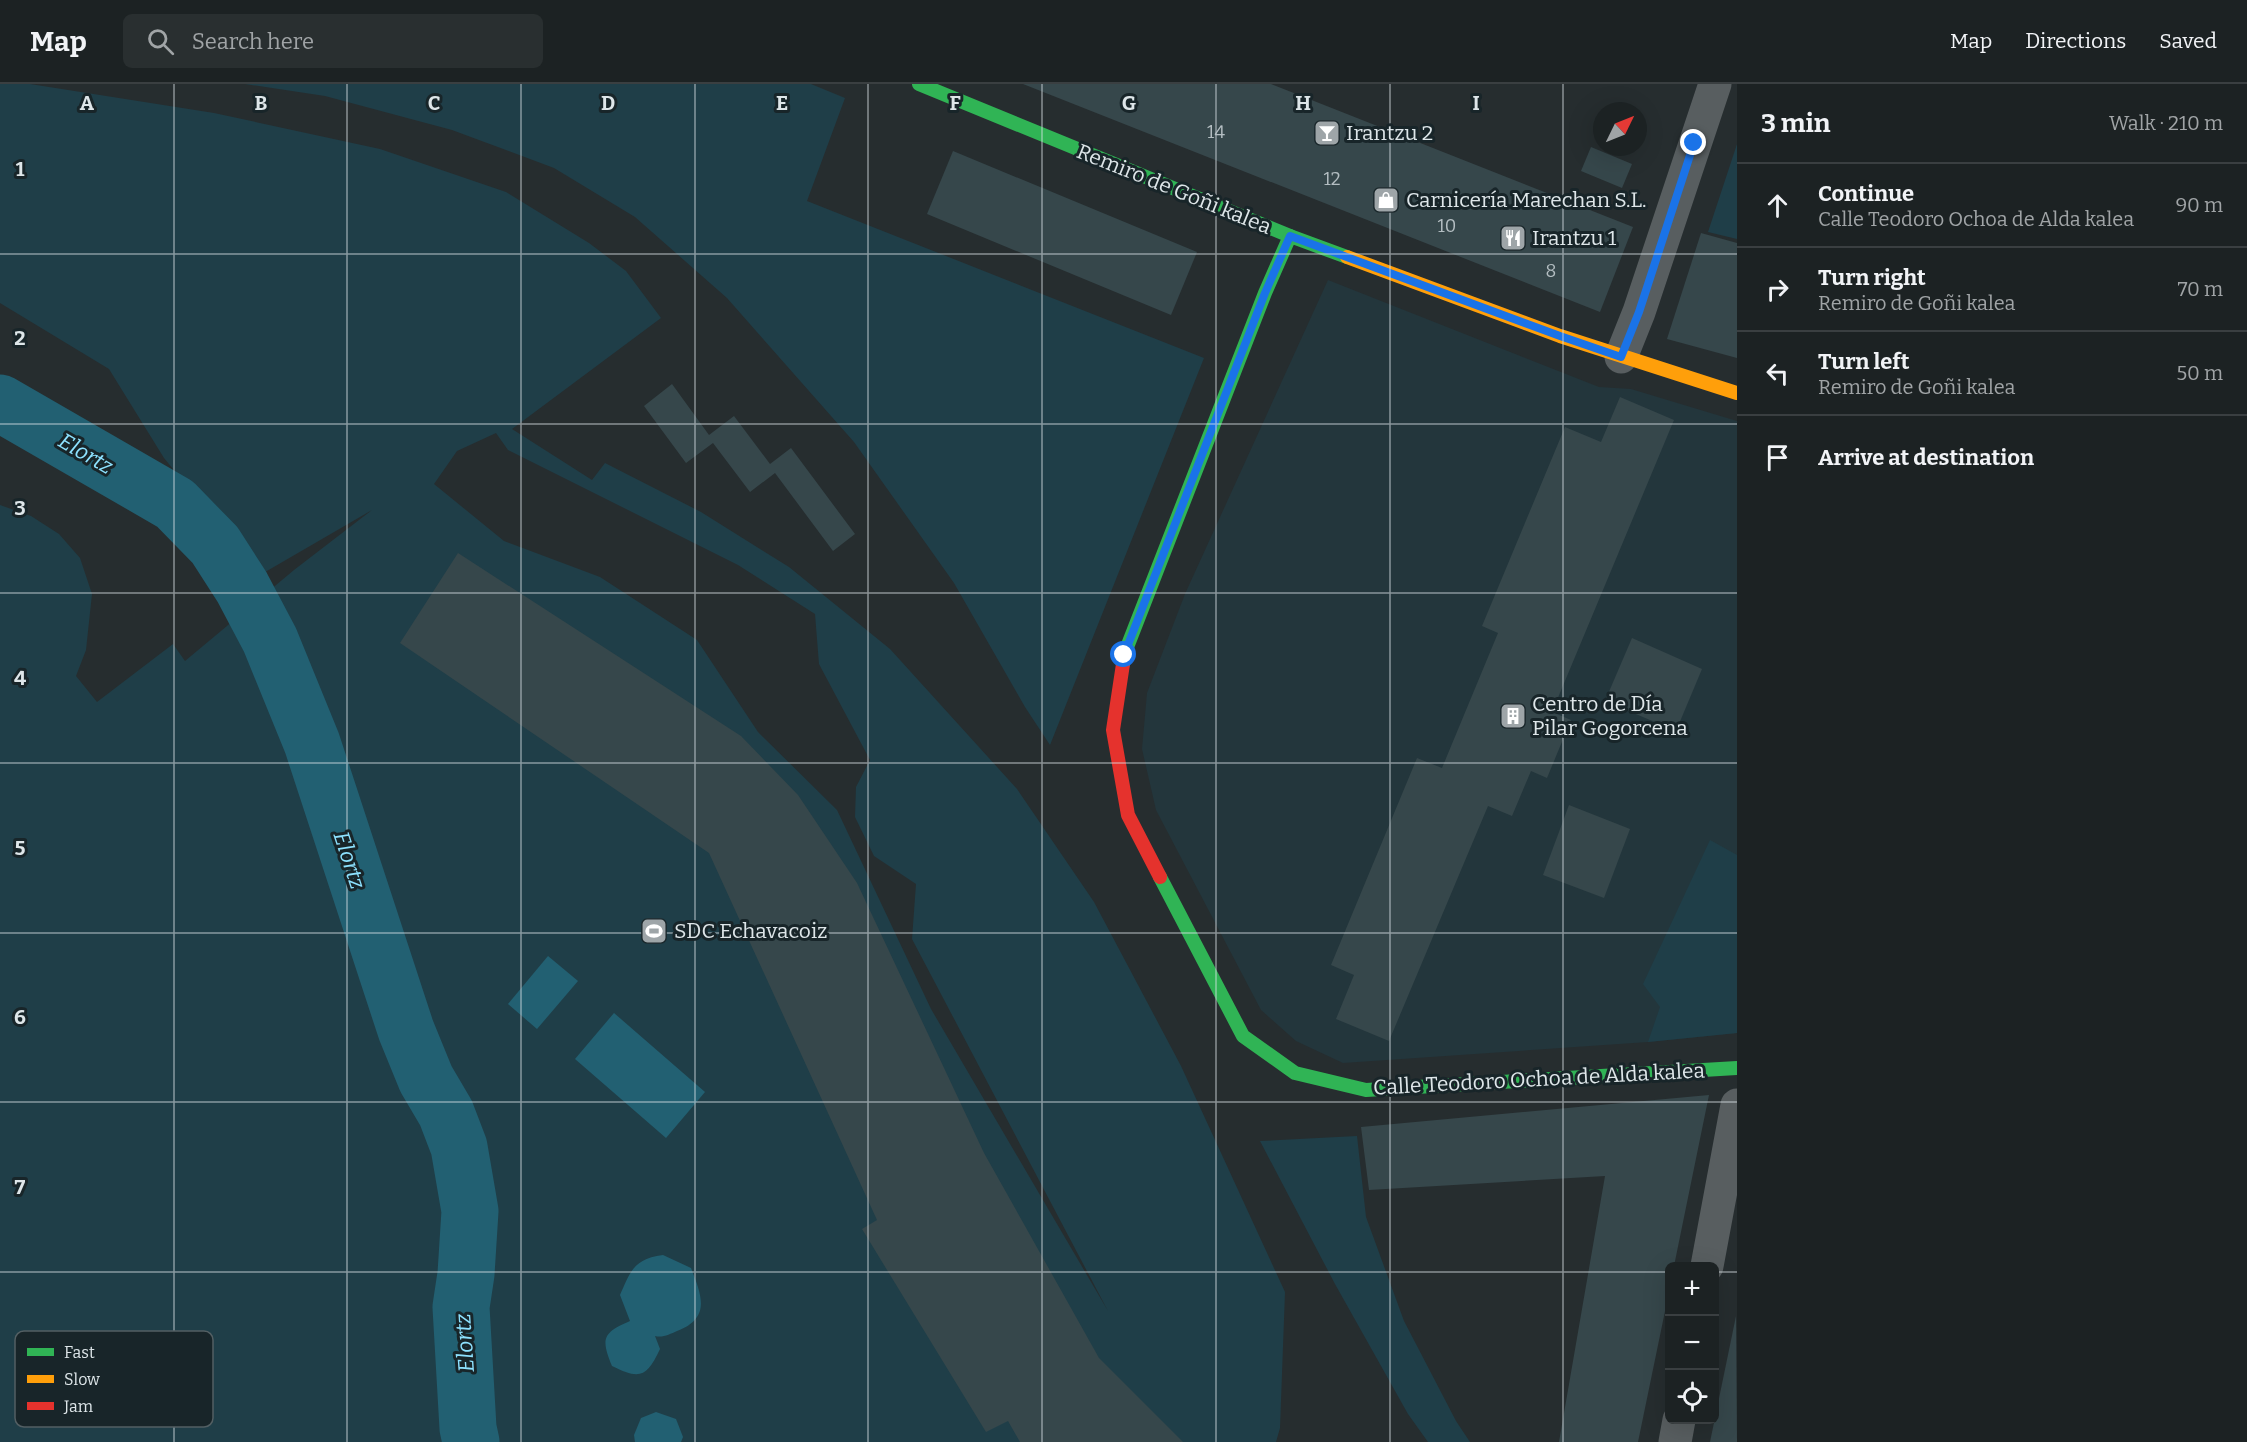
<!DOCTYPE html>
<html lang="en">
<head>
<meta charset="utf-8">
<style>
	body { margin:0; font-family:Bitter,serif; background:#292f30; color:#f1f3f6 }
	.controls { position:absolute; right:18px; bottom:18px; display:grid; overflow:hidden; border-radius:9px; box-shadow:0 6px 24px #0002 }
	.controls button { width:54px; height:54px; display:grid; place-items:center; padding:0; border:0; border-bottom:2px solid #3a3f41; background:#1c2223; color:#f1f3f6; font:30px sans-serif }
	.compass { position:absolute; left:1593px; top:18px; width:54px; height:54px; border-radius:50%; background:#1c2223; box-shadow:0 6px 24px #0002; rotate:47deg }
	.stop { position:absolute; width:18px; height:18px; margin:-14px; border:4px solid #1a73e8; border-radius:50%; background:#fff }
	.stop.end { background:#1a73e8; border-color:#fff; box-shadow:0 2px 6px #0008 }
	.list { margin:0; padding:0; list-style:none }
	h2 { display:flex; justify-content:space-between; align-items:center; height:78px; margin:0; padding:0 24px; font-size:26px }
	h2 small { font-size:20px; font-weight:400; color:#a0a4a6 }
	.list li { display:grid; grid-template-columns:39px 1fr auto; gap:18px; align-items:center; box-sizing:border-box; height:84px; padding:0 24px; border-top:2px solid #3a3f41 }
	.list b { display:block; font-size:22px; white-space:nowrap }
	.list p { margin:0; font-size:20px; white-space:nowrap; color:#a0a4a6 }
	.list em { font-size:20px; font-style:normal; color:#a0a4a6 }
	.icon { flex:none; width:33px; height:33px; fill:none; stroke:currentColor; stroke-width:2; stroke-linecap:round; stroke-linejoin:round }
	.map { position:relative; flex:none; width:1737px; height:1358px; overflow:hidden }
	header { display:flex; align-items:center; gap:36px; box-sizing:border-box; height:84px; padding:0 30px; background:#1c2223; border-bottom:2px solid #3a3f41 }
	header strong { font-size:28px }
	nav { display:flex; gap:33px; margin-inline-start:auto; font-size:21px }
	.search { width:420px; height:54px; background:#292f30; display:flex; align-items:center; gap:15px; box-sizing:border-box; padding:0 21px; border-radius:9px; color:#a0a4a6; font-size:22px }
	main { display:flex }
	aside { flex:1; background:#1c2223 }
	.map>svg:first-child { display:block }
	.built { fill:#23363c }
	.green { fill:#1f3e48; fill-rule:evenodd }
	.water { fill:#226072 }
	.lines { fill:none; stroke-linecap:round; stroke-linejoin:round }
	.river { stroke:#226072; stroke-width:57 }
	.building { fill:#36474b }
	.street { stroke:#585e60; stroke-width:33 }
	.fast { stroke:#30b455; stroke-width:14 }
	.slow { stroke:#ff9f0a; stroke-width:14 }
	.jam { stroke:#e5322d; stroke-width:14 }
	.route { stroke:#1a73e8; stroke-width:8 }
	.grid { fill:none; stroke:#dee6e9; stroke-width:1.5; stroke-opacity:0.55 }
	.labels { text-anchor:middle; stroke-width:6; stroke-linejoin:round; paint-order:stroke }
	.number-label { font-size:18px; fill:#b4bec2 }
	.poi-label { font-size:21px; fill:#dee6e9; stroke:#182529; text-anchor:start }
	.street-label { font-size:21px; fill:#dee6e9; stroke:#182529 }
	.water-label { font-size:22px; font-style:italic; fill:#8de2ff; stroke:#182529 }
	.key { fill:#182529; stroke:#535f63; stroke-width:1.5 }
	.key-label { font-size:16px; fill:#dee6e9 }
	.grid-label { font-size:20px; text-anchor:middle; font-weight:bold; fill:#dee6e9; stroke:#182529; stroke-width:6; stroke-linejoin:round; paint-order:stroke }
</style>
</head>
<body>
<header>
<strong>Map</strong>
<div class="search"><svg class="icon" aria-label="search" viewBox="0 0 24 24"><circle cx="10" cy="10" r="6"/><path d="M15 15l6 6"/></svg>Search here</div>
<nav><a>Map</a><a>Directions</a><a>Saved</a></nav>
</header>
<main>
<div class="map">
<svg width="1737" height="1358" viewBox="0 0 1737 1358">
	<rect width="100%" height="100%" fill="#262d2f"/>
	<!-- built -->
	<path class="built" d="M1328,196L1599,303L1631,305L1737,337V949L1648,958L1343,979L1296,957L1261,926L1156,726L1142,665L1147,609L1185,510Z"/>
	<!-- green -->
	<g class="green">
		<path d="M0,0H30L214,29L380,65L506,108L589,159L626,187L661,234L512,345L592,396L605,379L701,428L789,483L890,565L1017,705L1094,818L1181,982L1285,1208L1280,1344L1276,1358H0V421L31,432L59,450L80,474L92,510L86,566L76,592L97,618L173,560L185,577L294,486L372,426L260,491L164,374L109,285L0,219ZM496,349L508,366L738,481L815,530L819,580L870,676L856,703L855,733L874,772L916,800L912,855L1108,1227L931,925L837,726L758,648L697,556L600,493L504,457L434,400L457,367Z"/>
		<path d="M245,0H811L845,14L807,117L1204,274L1050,661L1025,623L954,499L854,358L727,214L635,133L554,84L452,46L325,12Z"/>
		<path d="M1737,60V155L1708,148Z"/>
		<path d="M1710,756L1737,771V949L1648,958L1660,923L1643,900Z"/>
		<path d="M1357,1052L1366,1133L1404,1237L1456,1337L1470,1358H1428L1408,1330L1335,1200L1260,1057Z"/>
	</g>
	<!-- water -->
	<g class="water">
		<path d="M548,872L578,897L537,945L508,920Z"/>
		<path d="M614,929L705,1008L666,1054L575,975Z"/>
		<path d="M663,1171L691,1184C701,1210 712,1234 677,1247C670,1250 663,1254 655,1252L660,1265C647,1293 640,1296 612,1282C601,1255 602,1249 630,1237L620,1211C631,1186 634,1175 663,1171Z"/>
		<path d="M656,1328L676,1335L683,1353L681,1358H635L634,1351L641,1334Z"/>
	</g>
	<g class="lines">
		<!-- river -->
		<path class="river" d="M0,319L175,420L215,461L242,503L270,556L312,659L406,946L426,995L446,1029L459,1063L470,1127L466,1190L461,1223L468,1344L471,1358"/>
	</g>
	<!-- building -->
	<g class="building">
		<path d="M1023,0H1271L1633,143L1600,228Z"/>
		<path d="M1591,63L1632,80L1622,104L1581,87Z"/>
		<path d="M953,67L1197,168L1171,231L927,130Z"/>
		<path d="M1701,149L1737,159V274L1667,255Z"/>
		<path d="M672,300L709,351L734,332L770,380L791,364L855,450L833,467L775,389L750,408L713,359L686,379L644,322Z"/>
		<path d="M1620,313L1674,336L1552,628L1571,636L1547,694L1531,687L1512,732L1488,722L1389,957L1336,935L1354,891L1331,881L1417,674L1442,684L1498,549L1482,542L1565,343L1601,358Z"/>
		<path d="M458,469L741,652L798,711L857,799L984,1069L1099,1274L1183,1358H1020L1008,1337L986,1348L862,1145L877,1136L709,769L400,559Z"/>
		<path d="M1632,554L1702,585L1676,647L1605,617Z"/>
		<path d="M1569,721L1630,745L1604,814L1543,791Z"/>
		<path d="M1709,1011L1674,1182H1670V1203L1638,1358H1559L1605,1092L1369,1106L1361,1043Z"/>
		<path d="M1736,1232L1737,1358H1710Z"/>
	</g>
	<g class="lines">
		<!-- street -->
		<g class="street">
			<path d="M1621,273L1639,228L1715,0"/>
			<path d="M1707,1182L1737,1021"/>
			<path d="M1675,1358L1679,1336"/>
		</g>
		<!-- fast -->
		<g class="fast">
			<path d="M919,0L1290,152L1347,173"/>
			<path d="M1123,580L1124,571L1265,209L1290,152"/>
			<path d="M1160,793L1243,952L1295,989L1366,1006L1737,984"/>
		</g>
		<!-- slow -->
		<path class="slow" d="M1347,173L1560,252L1737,309"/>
		<!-- jam -->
		<path class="jam" d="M1123,580L1113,646L1128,731L1160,793"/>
	</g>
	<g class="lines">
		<!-- route -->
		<path class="route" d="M1124,571L1265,209L1290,152L1560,252L1621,273L1639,228L1694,59"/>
	</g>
	<!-- grid -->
	<path class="grid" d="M174,0V1358M347,0V1358M521,0V1358M695,0V1358M868,0V1358M1042,0V1358M1216,0V1358M1390,0V1358M1563,0V1358M0,170H1737M0,340H1737M0,509H1737M0,679H1737M0,849H1737M0,1018H1737M0,1188H1670M1714,1188H1737"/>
	<!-- icons -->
	<defs>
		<g id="bar-square" transform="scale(1.35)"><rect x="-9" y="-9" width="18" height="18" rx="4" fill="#9ea5a8" stroke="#182529"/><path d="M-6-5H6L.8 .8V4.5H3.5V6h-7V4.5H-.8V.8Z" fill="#fff"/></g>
		<g id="shop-square" transform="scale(1.35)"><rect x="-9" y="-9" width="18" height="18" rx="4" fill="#9ea5a8" stroke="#182529"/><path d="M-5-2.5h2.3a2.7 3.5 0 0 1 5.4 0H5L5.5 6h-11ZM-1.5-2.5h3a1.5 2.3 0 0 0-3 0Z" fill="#fff"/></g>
		<g id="restaurant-square" transform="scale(1.35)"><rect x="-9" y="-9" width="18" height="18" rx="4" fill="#9ea5a8" stroke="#182529"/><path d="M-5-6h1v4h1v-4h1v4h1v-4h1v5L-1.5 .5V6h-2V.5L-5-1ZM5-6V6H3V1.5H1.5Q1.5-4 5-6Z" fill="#fff"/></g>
		<g id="building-square" transform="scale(1.35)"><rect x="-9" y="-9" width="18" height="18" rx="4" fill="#9ea5a8" stroke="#182529"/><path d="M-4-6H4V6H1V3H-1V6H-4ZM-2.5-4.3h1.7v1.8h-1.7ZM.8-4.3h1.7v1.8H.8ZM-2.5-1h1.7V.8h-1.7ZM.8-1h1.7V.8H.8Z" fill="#fff"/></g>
		<g id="stadium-square" transform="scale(1.35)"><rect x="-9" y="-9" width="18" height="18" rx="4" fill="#9ea5a8" stroke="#182529"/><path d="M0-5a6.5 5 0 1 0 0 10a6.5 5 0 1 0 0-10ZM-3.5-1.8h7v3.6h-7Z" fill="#fff"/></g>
	</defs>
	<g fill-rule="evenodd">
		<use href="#bar-square" x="1327" y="49"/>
		<use href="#shop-square" x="1386" y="116"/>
		<use href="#restaurant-square" x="1513" y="154"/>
		<use href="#building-square" x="1513" y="632"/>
		<use href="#stadium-square" x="654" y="847"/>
	</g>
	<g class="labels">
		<!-- number labels -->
		<g class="number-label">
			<text x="1216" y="54">14</text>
			<text x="1332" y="101">12</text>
			<text x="1447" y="148">10</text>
			<text x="1551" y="193">8</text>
		</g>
		<!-- poi labels -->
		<g class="poi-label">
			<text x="1346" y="56">Irantzu 2</text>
			<text x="1406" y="123">Carnicería Marechan S.L.</text>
			<text x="1532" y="161">Irantzu 1</text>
			<text x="1532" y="627">Centro de Día<tspan x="1532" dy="24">Pilar Gogorcena</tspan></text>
			<text x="674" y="854">SDC Echavacoiz</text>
		</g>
		<!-- street labels -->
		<g class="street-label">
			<text transform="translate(1174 105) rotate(22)" y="7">Remiro de Goñi kalea</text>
			<text transform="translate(1539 995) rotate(-3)" y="7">Calle Teodoro Ochoa de Alda kalea</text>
		</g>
		<!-- water labels -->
		<g class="water-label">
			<text transform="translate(86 369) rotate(30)" y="8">Elortz</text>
			<text transform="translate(350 776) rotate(72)" y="8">Elortz</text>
			<text transform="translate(464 1259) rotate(-94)" y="8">Elortz</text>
		</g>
	</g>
	<!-- legend -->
	<rect x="15" y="1247" width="198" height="96" rx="9" class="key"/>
	<rect x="27" y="1264" width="27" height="8" fill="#30b455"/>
	<rect x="27" y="1291" width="27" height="8" fill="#ff9f0a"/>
	<rect x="27" y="1318" width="27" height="8" fill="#e5322d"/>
	<g class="key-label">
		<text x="64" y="1274">Fast</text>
		<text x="64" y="1301">Slow</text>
		<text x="64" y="1328">Jam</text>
	</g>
	<g class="grid-label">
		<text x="87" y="26">A</text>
		<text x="261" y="26">B</text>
		<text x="434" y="26">C</text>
		<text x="608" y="26">D</text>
		<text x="782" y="26">E</text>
		<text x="955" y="26">F</text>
		<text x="1129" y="26">G</text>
		<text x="1303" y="26">H</text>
		<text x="1476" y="26">I</text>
		<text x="20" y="92">1</text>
		<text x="20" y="261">2</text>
		<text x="20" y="431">3</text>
		<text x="20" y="601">4</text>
		<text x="20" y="771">5</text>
		<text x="20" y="940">6</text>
		<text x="20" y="1110">7</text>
	</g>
</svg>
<div class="controls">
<button>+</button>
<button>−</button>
<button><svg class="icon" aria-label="locate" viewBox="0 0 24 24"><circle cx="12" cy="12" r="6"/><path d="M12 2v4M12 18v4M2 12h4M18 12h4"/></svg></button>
</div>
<svg class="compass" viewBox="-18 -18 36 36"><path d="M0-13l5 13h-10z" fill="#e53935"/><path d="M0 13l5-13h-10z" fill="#a0a4a6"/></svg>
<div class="stop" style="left:1124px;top:571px"></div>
<div class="stop end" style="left:1694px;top:59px"></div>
</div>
<aside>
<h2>3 min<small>Walk · 210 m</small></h2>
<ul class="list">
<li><svg class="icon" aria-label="ahead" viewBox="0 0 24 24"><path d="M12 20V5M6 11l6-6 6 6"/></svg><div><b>Continue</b><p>Calle Teodoro Ochoa de Alda kalea</p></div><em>90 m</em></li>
<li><svg class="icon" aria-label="right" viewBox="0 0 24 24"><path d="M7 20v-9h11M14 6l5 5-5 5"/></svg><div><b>Turn right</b><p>Remiro de Goñi kalea</p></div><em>70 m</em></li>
<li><svg class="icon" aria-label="left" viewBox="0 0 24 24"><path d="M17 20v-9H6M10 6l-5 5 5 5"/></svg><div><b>Turn left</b><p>Remiro de Goñi kalea</p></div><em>50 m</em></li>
<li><svg class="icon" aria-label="arrive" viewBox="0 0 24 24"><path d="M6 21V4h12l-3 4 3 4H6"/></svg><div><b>Arrive at destination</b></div></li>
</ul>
</aside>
</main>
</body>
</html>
